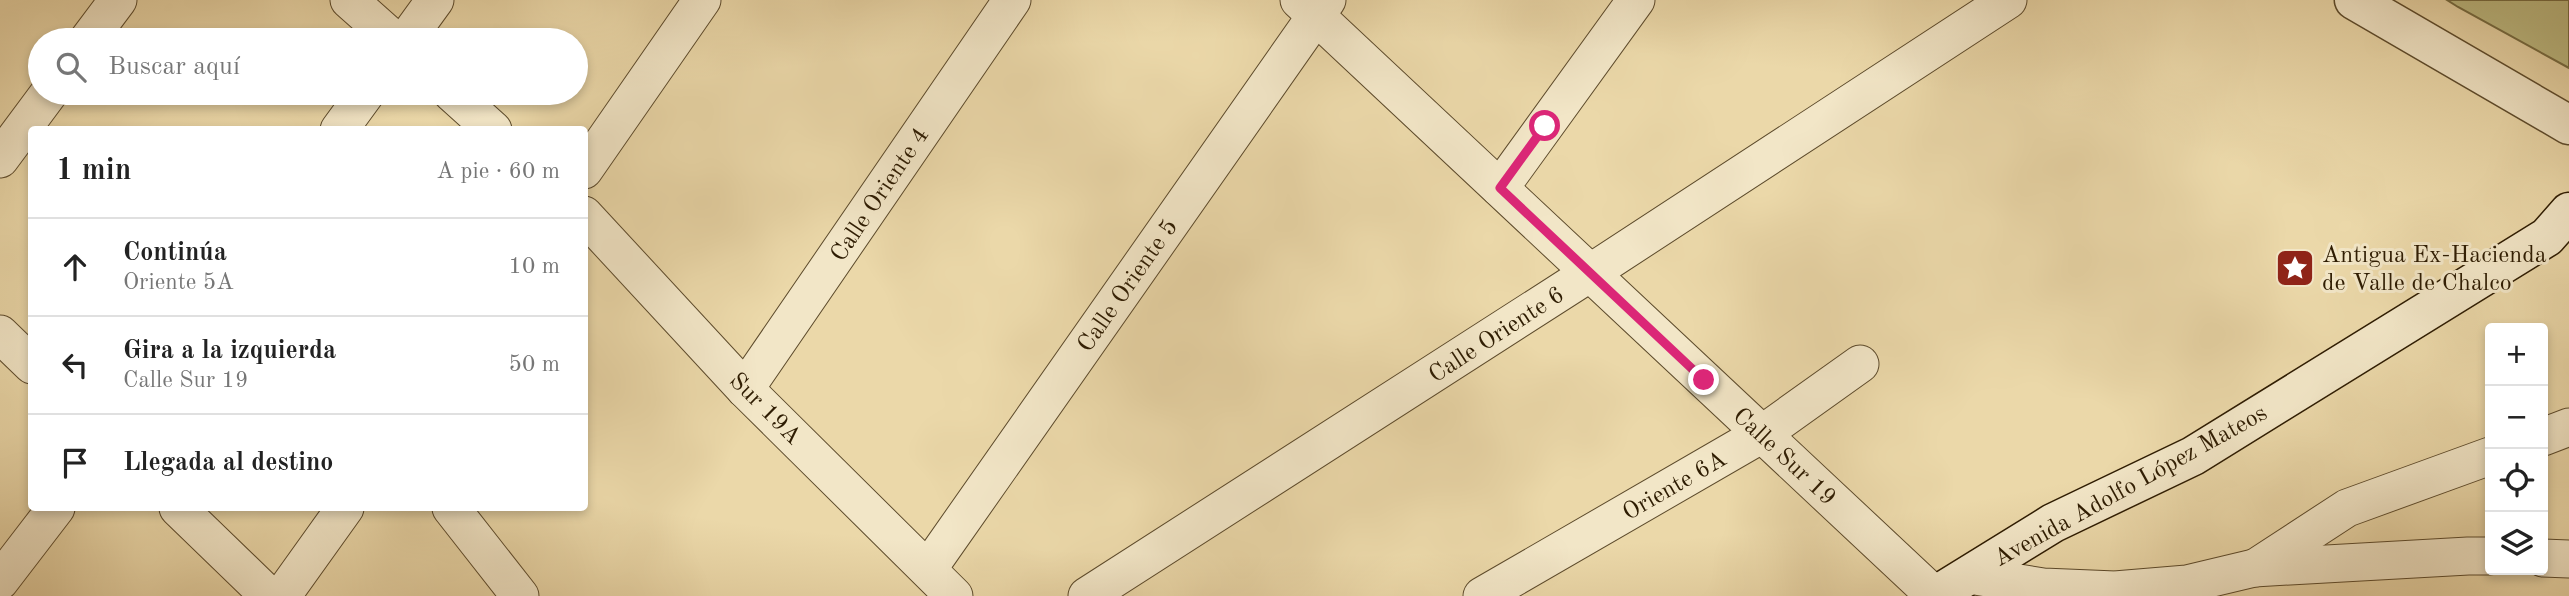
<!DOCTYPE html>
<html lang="es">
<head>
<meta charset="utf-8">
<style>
	body { margin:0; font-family:"Old Standard TT",serif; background:#f2f2f2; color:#222 }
	.controls { position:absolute; right:21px; bottom:21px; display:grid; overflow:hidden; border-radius:7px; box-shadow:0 4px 10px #0003 }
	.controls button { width:63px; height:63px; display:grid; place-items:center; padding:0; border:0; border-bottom:2px solid #e0e0e0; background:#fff; color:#222; font:35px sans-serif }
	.stop { position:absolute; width:21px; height:21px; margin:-16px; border:5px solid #db2777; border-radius:50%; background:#fff }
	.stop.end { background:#db2777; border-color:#fff; box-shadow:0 2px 7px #0008 }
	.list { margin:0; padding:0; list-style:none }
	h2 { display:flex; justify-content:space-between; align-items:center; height:91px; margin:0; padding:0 28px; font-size:30px }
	h2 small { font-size:23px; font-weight:400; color:#767676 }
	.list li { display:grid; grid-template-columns:46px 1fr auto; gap:21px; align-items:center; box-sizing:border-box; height:98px; padding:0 28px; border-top:2px solid #e0e0e0 }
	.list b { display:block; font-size:26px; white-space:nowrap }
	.list p { margin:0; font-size:23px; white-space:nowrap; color:#767676 }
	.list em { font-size:23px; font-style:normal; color:#767676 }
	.icon { flex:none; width:38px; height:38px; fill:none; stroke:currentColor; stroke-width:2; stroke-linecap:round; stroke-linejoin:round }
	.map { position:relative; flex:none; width:2569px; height:596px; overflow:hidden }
	.search { position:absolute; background:#fff; box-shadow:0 4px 10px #0003; left:28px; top:28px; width:560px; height:77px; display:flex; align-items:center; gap:18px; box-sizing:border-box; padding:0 24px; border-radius:38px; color:#767676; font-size:26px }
	.panel { position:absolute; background:#fff; box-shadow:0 4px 10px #0003; left:28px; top:126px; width:560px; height:385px; border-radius:7px }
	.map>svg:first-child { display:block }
	.green { fill:#bebc83; stroke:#766c42; stroke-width:2 }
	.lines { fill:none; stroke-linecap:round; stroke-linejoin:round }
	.minor-casing { stroke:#5d4b2c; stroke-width:39 }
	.tertiary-casing { stroke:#5d4b2c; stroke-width:41 }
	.secondary-casing { stroke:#2e1c02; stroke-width:41 }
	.minor { stroke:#f2e6c7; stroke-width:37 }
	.tertiary { stroke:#f2e6c7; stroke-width:38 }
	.secondary { stroke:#f2e6c7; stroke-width:38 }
	.route { stroke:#db2777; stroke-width:9 }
	.labels { text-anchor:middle; stroke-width:6; stroke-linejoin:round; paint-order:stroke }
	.street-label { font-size:24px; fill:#2e1c02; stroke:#f2e6c7 }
	.poi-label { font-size:24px; fill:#2e1c02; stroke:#f2e6c7; text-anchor:start }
</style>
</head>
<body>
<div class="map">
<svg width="2569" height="596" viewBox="0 0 2569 596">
	<rect width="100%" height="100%" fill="#ebd8a9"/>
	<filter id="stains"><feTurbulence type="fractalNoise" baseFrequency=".00286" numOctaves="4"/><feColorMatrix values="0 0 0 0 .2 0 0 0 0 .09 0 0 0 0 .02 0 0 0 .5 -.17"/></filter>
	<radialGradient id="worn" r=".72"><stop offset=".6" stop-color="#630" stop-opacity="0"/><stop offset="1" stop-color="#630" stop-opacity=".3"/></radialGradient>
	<!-- green -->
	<path class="green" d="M2447,0H2569V68L2458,7Z"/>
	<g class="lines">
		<!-- minor casing -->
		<g class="minor-casing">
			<g id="minor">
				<path d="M349,0L394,40"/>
				<path d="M1299,0L1935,596"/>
				<path d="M88,40L118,0"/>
				<path d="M406,40L435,0"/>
				<path d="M452,93L493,130"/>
				<path d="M339,130L366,93"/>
				<path d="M0,159L49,93"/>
				<path d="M584,170L702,0"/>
				<path d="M1500,188L1636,0"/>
				<path d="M584,215L745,389L954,596"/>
				<path d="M0,334L32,365"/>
				<path d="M745,389L1012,0"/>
				<path d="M2543,437L2569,427"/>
				<path d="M178,508L269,596"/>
				<path d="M451,508L520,596"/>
				<path d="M2543,558L2569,559"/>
				<path d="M2255,568L2347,508L2490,456"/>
				<path d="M928,569L1327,0"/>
				<path d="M1969,575L2043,587L2115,590L2187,584L2254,568L2468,556H2490"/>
				<path d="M0,581L56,508"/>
				<path d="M282,596L345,508"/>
				<path d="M1087,596L1590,273L2008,0"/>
				<path d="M1482,596L1762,434L1860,364"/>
			</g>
		</g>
		<!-- tertiary casing -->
		<g class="tertiary-casing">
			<path id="tertiary" d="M2354,0L2569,125"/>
		</g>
		<!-- secondary casing -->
		<g class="secondary-casing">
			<path id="secondary" d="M1935,596L2053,523L2193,456L2547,237L2569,212"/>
		</g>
		<!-- minor -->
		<use href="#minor" class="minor"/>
		<!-- tertiary -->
		<use href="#tertiary" class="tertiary"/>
		<!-- secondary -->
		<use href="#secondary" class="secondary"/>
	</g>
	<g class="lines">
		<!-- route -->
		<path class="route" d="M1545,126L1500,188L1704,380"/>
	</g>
	<!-- icons -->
	<defs>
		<g id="sight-square" transform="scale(2.0125)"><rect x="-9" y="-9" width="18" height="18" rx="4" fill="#8f2418" stroke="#f2e6c7"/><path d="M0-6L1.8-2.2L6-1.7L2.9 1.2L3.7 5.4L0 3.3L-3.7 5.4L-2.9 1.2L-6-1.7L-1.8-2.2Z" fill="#fff"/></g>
	</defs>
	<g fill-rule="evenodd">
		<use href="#sight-square" x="2295" y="268"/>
	</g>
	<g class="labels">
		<!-- street labels -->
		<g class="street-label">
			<text transform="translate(879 194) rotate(-56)" y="8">Calle Oriente 4</text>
			<text transform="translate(1127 285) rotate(-55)" y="8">Calle Oriente 5</text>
			<text transform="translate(1496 334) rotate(-33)" y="8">Calle Oriente 6</text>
			<text transform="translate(766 408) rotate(45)" y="8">Sur 19A</text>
			<text transform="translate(1785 456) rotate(43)" y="8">Calle Sur 19</text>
			<text transform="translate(1674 485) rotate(-30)" y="8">Oriente 6A</text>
			<text transform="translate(2130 485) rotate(-29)" y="8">Avenida Adolfo López Mateos</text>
		</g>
		<!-- poi labels -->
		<g class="poi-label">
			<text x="2322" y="262">Antigua Ex-Hacienda<tspan x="2322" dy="28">de Valle de Chalco</tspan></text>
		</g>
	</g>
	<rect width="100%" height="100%" filter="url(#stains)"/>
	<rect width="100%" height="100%" fill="url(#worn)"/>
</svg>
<div class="controls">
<button>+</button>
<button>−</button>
<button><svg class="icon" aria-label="locate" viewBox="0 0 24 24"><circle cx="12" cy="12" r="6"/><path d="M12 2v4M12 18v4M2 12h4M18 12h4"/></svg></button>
<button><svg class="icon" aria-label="layers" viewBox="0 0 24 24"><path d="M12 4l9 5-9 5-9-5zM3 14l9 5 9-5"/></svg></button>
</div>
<div class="stop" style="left:1545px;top:126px"></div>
<div class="stop end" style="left:1704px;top:380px"></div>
<div class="search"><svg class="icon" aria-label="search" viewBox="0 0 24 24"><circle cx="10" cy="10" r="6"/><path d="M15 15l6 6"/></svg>Buscar aquí</div>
<section class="panel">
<h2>1 min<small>A pie · 60 m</small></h2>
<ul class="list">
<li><svg class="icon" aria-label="ahead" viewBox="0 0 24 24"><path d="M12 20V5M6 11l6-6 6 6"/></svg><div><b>Continúa</b><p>Oriente 5A</p></div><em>10 m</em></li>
<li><svg class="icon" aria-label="left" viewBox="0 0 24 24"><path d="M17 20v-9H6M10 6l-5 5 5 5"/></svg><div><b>Gira a la izquierda</b><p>Calle Sur 19</p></div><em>50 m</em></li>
<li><svg class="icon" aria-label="arrive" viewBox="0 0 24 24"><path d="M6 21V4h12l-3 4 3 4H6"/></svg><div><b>Llegada al destino</b></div></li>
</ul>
</section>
</div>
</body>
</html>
